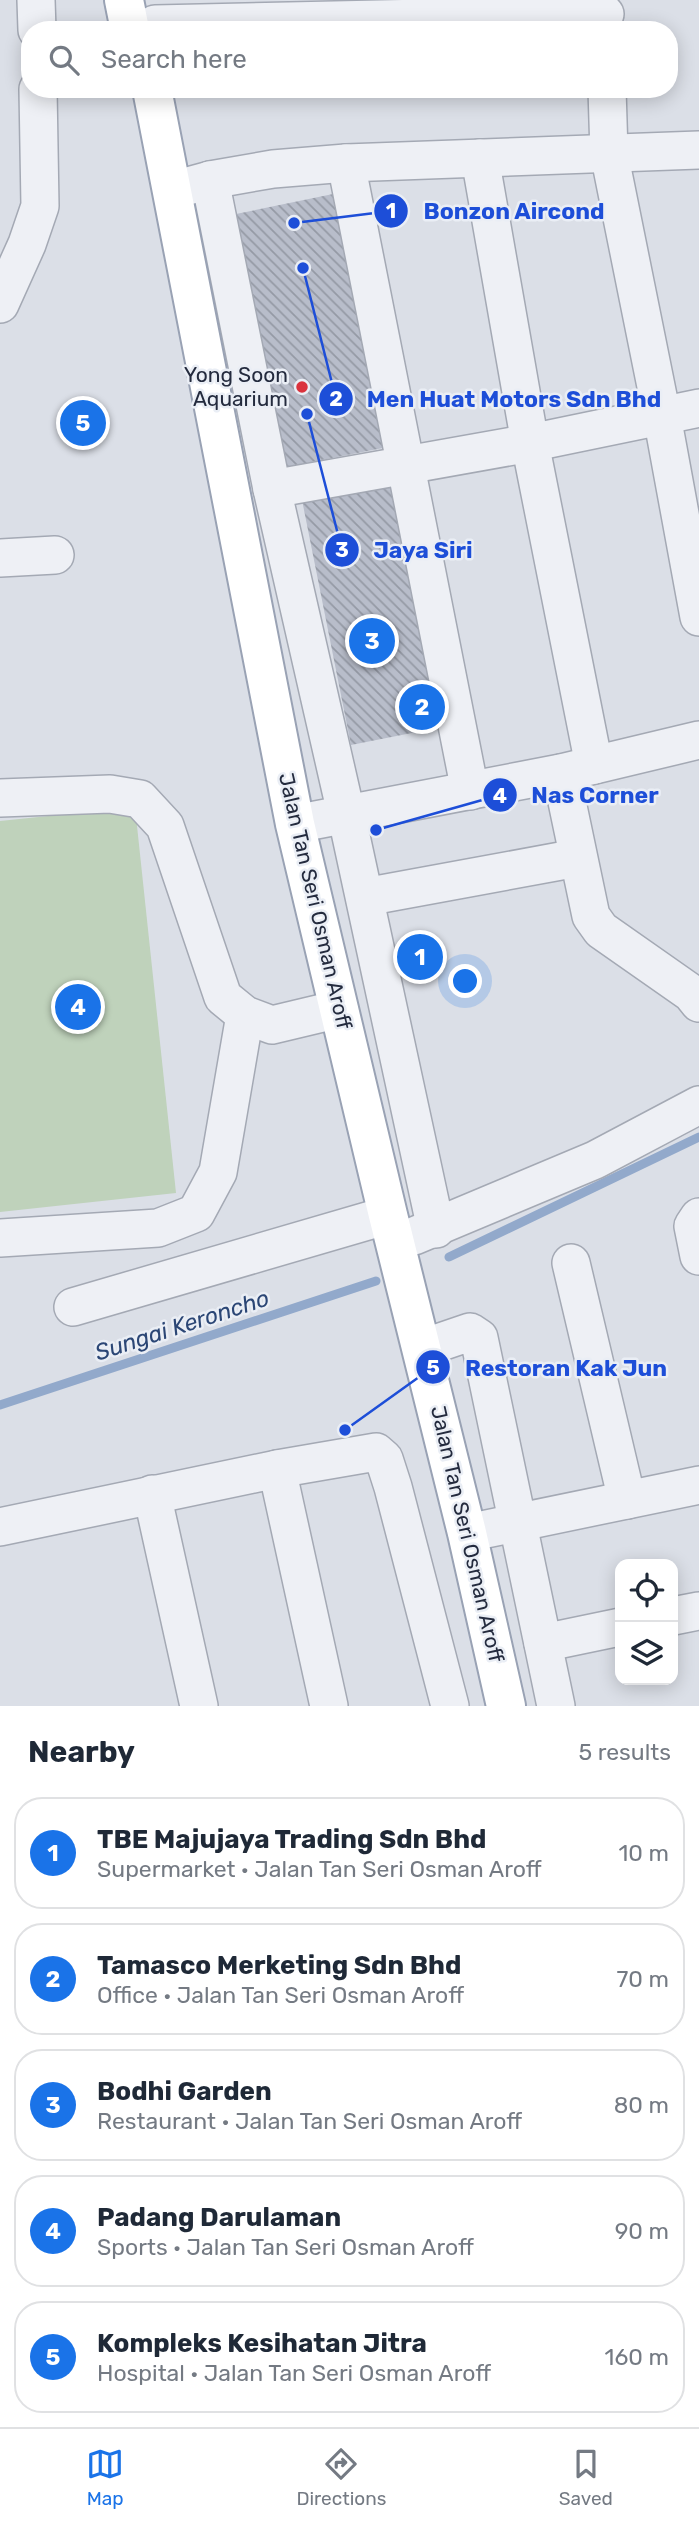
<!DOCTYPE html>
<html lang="en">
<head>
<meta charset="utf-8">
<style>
	body { margin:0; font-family:Rubik,sans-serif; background:#f2f2f3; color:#1f2937 }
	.controls { position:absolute; right:21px; bottom:21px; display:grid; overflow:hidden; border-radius:14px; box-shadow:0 4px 18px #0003 }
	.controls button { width:63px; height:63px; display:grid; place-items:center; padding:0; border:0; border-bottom:2px solid #e0e1e3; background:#fff; color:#1f2937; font:35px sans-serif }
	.you { position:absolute; left:466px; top:982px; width:24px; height:24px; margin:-18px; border:5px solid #fff; border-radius:50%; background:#1a73e8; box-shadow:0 0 0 10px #1a73e833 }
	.badge { display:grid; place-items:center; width:46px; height:46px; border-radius:50%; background:#1a73e8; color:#fff; font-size:23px; font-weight:700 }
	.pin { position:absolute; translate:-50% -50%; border:4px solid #fff; box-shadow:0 2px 7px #0006 }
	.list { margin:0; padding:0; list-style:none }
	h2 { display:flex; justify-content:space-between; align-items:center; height:91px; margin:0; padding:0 28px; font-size:30px }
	h2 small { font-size:23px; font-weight:400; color:#747a83 }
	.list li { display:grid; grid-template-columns:46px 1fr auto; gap:21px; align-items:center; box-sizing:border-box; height:112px; margin:0 14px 14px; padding:0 14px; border:2px solid #e0e1e3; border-radius:28px }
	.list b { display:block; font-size:26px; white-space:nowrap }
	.list p { margin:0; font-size:23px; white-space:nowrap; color:#747a83 }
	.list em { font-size:23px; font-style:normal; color:#747a83 }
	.icon { flex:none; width:38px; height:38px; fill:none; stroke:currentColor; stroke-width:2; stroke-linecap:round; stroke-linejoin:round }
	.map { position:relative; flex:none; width:699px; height:1706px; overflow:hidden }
	.search { position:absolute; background:#fff; box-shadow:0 4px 18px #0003; left:21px; right:21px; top:21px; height:77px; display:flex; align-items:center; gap:18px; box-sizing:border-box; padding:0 24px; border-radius:28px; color:#747a83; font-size:26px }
	.sheet { height:721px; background:#fff }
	nav { display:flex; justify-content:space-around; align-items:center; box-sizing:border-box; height:98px; border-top:2px solid #e0e1e3; background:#fff; font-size:19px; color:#747a83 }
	nav a { display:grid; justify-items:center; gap:4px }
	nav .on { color:#1a73e8 }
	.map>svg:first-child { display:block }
	.green { fill:#bfd2bb }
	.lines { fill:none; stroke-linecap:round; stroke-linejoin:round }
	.stream { stroke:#92a9cb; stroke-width:9 }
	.building { fill:url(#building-back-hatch) }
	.minor-casing { stroke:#a4a9b4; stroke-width:40 }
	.major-casing { stroke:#99a2b4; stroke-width:42 }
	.minor { stroke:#eef0f5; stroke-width:37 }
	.major { stroke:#fff; stroke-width:38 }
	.poi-dot { fill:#da323d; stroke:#eaeef5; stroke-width:2.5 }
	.labels { text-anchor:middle; stroke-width:5; stroke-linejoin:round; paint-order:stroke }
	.poi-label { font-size:21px; fill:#242b3e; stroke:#eaeef5; text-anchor:end }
	.street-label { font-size:21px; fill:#242b3e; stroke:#eaeef5 }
	.water-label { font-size:23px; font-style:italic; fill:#2b4675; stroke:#eaeef5 }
	.leader { fill:none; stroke:#1d4ed8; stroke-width:2.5 }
	.callout-dot { fill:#1d4ed8; stroke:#eaeef5; stroke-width:2.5 }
	.mark-label { font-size:21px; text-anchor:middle; font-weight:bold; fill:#fff }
	.callout-label { font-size:23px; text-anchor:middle; font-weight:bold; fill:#1d4ed8; stroke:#eaeef5; stroke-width:5; stroke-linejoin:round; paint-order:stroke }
</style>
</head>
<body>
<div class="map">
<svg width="699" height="1706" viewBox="0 0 699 1706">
	<defs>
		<pattern id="building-back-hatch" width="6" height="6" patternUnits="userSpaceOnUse" patternTransform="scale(1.75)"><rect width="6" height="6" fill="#b8bdca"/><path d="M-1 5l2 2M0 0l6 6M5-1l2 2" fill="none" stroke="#959aa5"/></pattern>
	</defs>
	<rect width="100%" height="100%" fill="#dbdfe7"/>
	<!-- green -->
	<path class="green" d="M135,807L176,1193L0,1212V821Z"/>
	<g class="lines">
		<!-- stream -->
		<g class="stream">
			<path d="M449,1257L699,1137"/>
			<path d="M0,1405L376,1281"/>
		</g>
	</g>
	<!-- building -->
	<g class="building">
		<path d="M333,194L383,448L286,467L236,214Z"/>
		<path d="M398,481L447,726L351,745L302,500Z"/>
	</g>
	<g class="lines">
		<!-- minor casing -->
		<g class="minor-casing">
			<g id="minor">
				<path d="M36,0L37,30"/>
				<path d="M155,24L605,14"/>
				<path d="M607,89L609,153L662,416L699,617"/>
				<path d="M480,158L530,443L594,765"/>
				<path d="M346,163L470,791"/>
				<path d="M210,180L272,489L346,813L436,1229"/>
				<path d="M188,186L210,180L273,169L346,163L699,150"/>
				<path d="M0,304L27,244L40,206L38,89"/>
				<path d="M272,489L530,443L699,408"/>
				<path d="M0,558L55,555"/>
				<path d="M561,773L591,916L601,930L691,993L699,1003"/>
				<path d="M0,798L110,794L140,799L165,826L223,997L245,1015L272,1025L339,1009"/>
				<path d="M295,824L561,773L699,740"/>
				<path d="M365,897L577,858"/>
				<path d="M699,1217L693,1226L699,1256"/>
				<path d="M414,1236L595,1160L699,1105"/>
				<path d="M0,1238L158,1228L196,1213L218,1172L245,1015"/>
				<path d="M571,1263L627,1500"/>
				<path d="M73,1307L388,1215"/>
				<path d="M423,1348L470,1332L479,1338L556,1706"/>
				<path d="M277,1469L329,1706"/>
				<path d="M152,1494L199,1706"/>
				<path d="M0,1527L277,1469L376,1452L384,1459L393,1487L450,1706"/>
				<path d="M467,1533L699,1485"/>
				<path d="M673,1616L699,1611"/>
				<path d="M543,1643L620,1627"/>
			</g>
		</g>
		<!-- major casing -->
		<g class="major-casing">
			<g id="major">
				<path d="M124,0L130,30"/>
				<path d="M152,89L295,824L388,1215L467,1533L506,1706"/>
			</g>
		</g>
		<!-- minor -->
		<use href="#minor" class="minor"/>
		<!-- major -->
		<use href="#major" class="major"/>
	</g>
	<!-- markers -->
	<circle class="poi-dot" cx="302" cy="387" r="7"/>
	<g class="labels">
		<!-- poi labels -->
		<g class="poi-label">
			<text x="288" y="382">Yong Soon<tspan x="288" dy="24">Aquarium</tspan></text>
		</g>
		<!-- street labels -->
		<g class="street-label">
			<text transform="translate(315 901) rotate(77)" y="7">Jalan Tan Seri Osman Aroff</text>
			<text transform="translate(467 1534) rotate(77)" y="7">Jalan Tan Seri Osman Aroff</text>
		</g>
		<!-- water labels -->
		<g class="water-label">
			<text transform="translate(182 1325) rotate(-18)" y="8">Sungai Keroncho</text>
		</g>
	</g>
	<!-- callouts -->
	<path class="leader" d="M294 223L391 211M303 268L336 399M307 414L342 550M376 830L500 795M345 1430L433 1367"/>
	<g class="callout-dot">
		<circle cx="294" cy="223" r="7"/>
		<circle cx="303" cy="268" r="7"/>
		<circle cx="307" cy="414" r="7"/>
		<circle cx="376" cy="830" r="7"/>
		<circle cx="345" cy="1430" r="7"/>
		<circle cx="391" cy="211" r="18"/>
		<circle cx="336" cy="399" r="18"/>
		<circle cx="342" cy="550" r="18"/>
		<circle cx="500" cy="795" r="18"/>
		<circle cx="433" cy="1367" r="18"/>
	</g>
	<g class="mark-label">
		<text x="391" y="218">1</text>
		<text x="336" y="406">2</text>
		<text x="342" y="557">3</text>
		<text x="500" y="803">4</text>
		<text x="433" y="1375">5</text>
	</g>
	<g class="callout-label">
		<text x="514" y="219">Bonzon Aircond</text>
		<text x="514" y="407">Men Huat Motors Sdn Bhd</text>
		<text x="423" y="558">Jaya Siri</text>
		<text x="595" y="803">Nas Corner</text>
		<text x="566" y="1376">Restoran Kak Jun</text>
	</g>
</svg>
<div class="controls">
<button><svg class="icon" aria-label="locate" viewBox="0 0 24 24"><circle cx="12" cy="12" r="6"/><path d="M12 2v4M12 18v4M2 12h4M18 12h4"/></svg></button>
<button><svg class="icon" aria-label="layers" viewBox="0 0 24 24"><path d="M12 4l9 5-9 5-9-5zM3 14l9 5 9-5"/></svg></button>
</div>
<div class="you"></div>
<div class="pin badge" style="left:420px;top:957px">1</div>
<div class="pin badge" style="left:422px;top:707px">2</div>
<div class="pin badge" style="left:372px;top:641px">3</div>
<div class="pin badge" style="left:78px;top:1007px">4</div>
<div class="pin badge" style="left:83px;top:423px">5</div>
<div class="search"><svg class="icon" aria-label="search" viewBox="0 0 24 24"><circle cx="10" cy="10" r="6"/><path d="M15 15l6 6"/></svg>Search here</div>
</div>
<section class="sheet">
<h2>Nearby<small>5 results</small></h2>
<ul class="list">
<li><span class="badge">1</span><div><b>TBE Majujaya Trading Sdn Bhd</b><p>Supermarket · Jalan Tan Seri Osman Aroff</p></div><em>10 m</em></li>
<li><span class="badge">2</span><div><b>Tamasco Merketing Sdn Bhd</b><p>Office · Jalan Tan Seri Osman Aroff</p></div><em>70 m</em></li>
<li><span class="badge">3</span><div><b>Bodhi Garden</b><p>Restaurant · Jalan Tan Seri Osman Aroff</p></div><em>80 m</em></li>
<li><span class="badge">4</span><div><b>Padang Darulaman</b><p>Sports · Jalan Tan Seri Osman Aroff</p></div><em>90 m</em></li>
<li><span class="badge">5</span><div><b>Kompleks Kesihatan Jitra</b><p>Hospital · Jalan Tan Seri Osman Aroff</p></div><em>160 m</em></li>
</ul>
</section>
<nav>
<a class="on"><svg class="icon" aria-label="map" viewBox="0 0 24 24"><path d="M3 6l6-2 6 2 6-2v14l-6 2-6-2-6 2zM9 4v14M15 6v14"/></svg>Map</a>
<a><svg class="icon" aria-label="directions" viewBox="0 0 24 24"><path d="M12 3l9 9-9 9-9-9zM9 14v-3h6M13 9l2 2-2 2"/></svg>Directions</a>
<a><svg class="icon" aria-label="saved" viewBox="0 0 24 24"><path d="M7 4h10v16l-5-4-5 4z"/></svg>Saved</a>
</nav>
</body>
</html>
